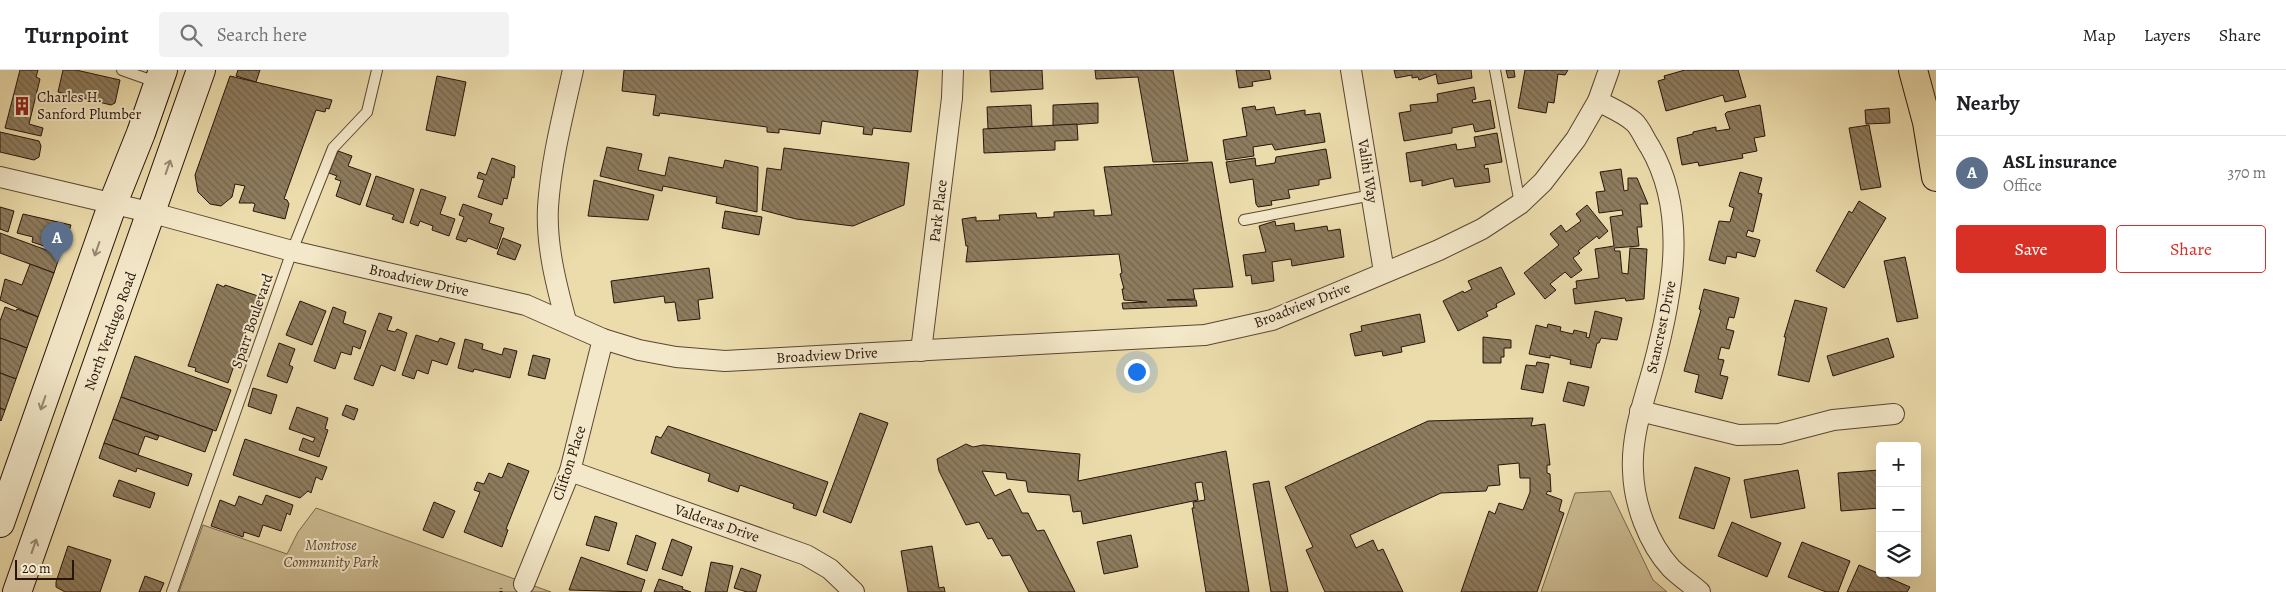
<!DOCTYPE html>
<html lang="en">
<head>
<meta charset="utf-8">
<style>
	body { margin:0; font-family:Alegreya,serif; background:#f2f2f2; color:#202124 }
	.controls { position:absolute; right:15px; bottom:15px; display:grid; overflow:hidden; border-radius:5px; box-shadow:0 5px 20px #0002 }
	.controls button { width:45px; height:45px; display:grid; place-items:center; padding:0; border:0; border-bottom:1px solid #e0e0e0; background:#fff; color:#202124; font:25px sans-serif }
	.scale { position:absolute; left:15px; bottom:12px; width:59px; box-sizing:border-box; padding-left:5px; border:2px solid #29140a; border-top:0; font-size:14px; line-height:18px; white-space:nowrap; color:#29140a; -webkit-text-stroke:4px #f3e8c9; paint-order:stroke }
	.you { position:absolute; left:1136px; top:301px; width:18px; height:18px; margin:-12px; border:4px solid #fff; border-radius:50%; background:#1a73e8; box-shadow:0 0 0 8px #1a73e833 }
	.badge { display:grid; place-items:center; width:32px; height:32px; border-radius:50%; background:#d93025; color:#fff; font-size:16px; font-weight:700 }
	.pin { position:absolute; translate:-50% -41px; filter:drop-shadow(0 1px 2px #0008) }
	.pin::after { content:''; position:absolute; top:26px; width:18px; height:15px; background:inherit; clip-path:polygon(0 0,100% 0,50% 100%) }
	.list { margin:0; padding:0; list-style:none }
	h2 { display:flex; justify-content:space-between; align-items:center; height:65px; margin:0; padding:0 20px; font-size:21px }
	h2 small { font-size:16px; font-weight:400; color:#757577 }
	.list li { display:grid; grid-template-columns:32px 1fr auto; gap:15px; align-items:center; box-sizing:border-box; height:75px; padding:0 20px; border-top:1px solid #e0e0e0 }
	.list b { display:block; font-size:19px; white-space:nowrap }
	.list p { margin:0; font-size:16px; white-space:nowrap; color:#757577 }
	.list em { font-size:16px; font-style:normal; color:#757577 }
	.actions { display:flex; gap:10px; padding:15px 20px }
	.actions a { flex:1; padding:11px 0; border:1px solid #d93025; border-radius:5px; text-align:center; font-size:18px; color:#d93025 }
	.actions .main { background:#d93025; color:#fff }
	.icon { flex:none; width:28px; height:28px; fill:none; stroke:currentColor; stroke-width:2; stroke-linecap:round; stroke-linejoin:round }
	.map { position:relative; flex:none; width:1936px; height:522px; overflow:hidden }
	header { display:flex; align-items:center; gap:30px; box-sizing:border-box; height:70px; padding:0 25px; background:#fff; border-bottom:1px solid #e0e0e0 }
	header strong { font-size:24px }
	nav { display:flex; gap:28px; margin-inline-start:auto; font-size:18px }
	.search { width:350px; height:45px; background:#f2f2f2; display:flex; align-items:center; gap:12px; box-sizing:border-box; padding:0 18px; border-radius:5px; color:#757577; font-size:19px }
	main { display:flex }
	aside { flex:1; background:#fff }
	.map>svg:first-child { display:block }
	.green { fill:#cbba90; stroke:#7a674d }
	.building { fill:url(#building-back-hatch); stroke:#29140a }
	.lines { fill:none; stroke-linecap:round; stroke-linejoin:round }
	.lane-casing { stroke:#5a4632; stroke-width:12 }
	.street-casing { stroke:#5a4632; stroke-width:22 }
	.secondary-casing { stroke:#29140a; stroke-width:30 }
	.highway-casing { stroke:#29140a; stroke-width:30 }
	.path { stroke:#29140a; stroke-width:3; stroke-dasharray:1 2.5; stroke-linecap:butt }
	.lane { stroke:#f3e8c9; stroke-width:10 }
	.street { stroke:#f3e8c9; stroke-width:20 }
	.secondary { stroke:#f3e8c9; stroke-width:28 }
	.highway { stroke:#ecdcac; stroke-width:28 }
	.oneway { stroke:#988973 }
	.labels { text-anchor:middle; stroke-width:4; stroke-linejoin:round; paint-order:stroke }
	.poi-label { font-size:15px; fill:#29140a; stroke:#f3e8c9; text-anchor:start }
	.street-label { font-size:15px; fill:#29140a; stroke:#f3e8c9 }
	.park-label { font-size:15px; font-style:italic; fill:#5a4632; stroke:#f3e8c9 }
</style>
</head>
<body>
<header>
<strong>Turnpoint</strong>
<div class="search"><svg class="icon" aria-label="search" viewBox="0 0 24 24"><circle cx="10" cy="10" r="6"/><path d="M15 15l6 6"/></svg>Search here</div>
<nav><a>Map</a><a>Layers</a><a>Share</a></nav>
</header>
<main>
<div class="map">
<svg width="1936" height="522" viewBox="0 0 1936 522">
	<defs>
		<pattern id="building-back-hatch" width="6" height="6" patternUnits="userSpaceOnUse" patternTransform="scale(1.25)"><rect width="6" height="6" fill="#8e7c5e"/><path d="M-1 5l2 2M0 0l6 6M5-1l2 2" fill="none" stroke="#74644c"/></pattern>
	</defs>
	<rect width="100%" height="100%" fill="#ecdcac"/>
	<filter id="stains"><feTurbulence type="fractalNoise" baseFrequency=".004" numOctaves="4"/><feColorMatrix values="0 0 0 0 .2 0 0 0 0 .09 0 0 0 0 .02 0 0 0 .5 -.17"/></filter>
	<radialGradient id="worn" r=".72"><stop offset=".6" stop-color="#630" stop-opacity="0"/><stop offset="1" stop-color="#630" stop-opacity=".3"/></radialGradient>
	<!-- green -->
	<g class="green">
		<path d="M1610,421L1653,510L1667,522H1541L1575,423Z"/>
		<path d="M316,438L551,522H179L203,455L287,484L298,462Z"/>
	</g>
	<!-- building -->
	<g class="building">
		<path d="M20,0H38L36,7L40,9L29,54L43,58L41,66L5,58Z"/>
		<path d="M63,0H76L120,10L115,33L111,35L58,22Z"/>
		<path d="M238,0H260L256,12L236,6Z"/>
		<path d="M624,0H918L911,62L873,58L872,65L863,64L864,57L822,51L820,64L779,59V63L767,62V57L660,43L659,46L653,45L656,25L622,21Z"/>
		<path d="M990,0H1042L1043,19L991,22Z"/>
		<path d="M1095,0H1173L1188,91L1153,92L1138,7L1096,9Z"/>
		<path d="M1236,0H1269L1271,9L1252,12L1253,16L1239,18Z"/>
		<path d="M1394,0H1471L1472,8L1438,14L1436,4L1419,10L1418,7L1412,8V5L1396,8Z"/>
		<path d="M1506,0H1514L1515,7L1508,8Z"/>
		<path d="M1525,0H1568L1565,5L1558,4L1554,33L1548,32L1546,43L1518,38Z"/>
		<path d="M1685,0H1738L1746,27L1725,32L1723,25L1666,41L1658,11L1665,9L1664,6Z"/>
		<path d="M230,6L332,30L329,39L326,38L325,42L316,40L284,129L287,130L289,134L285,149L253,141L255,134L253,133H239L245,116L235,114L232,127L221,136L210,134L198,122L195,105Z"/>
		<path d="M437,6L466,12L455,66L426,60Z"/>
		<path d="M1474,17L1476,29L1472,30L1473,33L1490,30L1495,58L1475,62L1473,54L1452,58V63L1404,71L1399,43L1411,41L1410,35L1438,32L1437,24Z"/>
		<path d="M1098,33V53L1053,56V35Z"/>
		<path d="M1031,35L1032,57L988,59L987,37Z"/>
		<path d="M1760,35L1765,66L1754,68L1757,81L1742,84L1743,88L1699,96L1698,92L1682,95L1677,68L1693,64V62L1716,57V61L1730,59L1725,44L1727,42Z"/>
		<path d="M1255,36L1256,40L1274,37L1276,45L1305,40V45L1320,43L1325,72L1275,80L1272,74L1253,77L1254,86L1226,90L1223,70L1247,66L1242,38Z"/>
		<path d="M1889,38L1890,53L1866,54L1865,40Z"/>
		<path d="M1077,54L1078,70L1055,71V80L984,83L983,59Z"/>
		<path d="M1869,55L1881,117L1861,120L1849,58Z"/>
		<path d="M0,62L39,71L41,76L39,87L34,90L0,82Z"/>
		<path d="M1497,63L1502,92L1484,95L1485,99L1488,98L1490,112L1455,117L1453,108L1422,116V110L1410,112L1406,83L1456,74L1457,80L1476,77L1474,67Z"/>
		<path d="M607,77L642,84L638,100L665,106L669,87L723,98L725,90L758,97L757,142L716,133L717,127L663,116L662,121L600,106Z"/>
		<path d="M784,78L909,93L904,135L853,156L796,149L762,140L767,98L781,100Z"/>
		<path d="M1326,79L1331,108L1319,110V115L1288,120L1290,128L1271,131L1272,135L1258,137L1256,134L1253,109L1230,113L1226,92L1255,88L1256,96L1275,93L1276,87Z"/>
		<path d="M338,81L352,86L348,96L371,104L360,135L336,126L341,111L335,109L337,106L329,103Z"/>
		<path d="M492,88L515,96L514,108L512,107L507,129L504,128L502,135L478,127L484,110L477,108L479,102L486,105Z"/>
		<path d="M1212,92L1233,217L1193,219L1195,229L1167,230H1196L1197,236L1123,239L1122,233L1147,232L1124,230L1122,219H1124L1120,204L1122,203L1119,184L966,192L968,176H966L962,149L976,147V151L1000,150L999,145L1036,143L1037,148L1054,147V142L1094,140V146L1112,145L1104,97Z"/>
		<path d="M1621,99L1624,121L1628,120V108H1637L1648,134H1640L1642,157H1637L1639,176L1614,178L1615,181H1620L1622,203L1628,204L1630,178L1647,179L1644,229L1626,231L1625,228L1575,234L1573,219L1577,218L1576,211L1599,208L1595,179L1614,176L1610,147L1623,145L1622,140L1599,143L1596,122L1605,121L1600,102Z"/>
		<path d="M1740,102L1762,108L1758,123L1762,124L1753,162L1748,160L1746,166L1760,170L1755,187L1737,182L1736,188L1727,186L1725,194L1709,190L1719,151L1730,152L1734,138L1729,136Z"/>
		<path d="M376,106L414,119L403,153L392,149L394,145L366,136Z"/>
		<path d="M594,110L654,125L648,150L588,146Z"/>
		<path d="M421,119L446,127L440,144L455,149L449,166L432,160L433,156L420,151L418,156L410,153Z"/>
		<path d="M1859,131L1886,148L1844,218L1816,201L1849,141L1852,143Z"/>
		<path d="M463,134L492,144L489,153L504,158L497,179L468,168L466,172L456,169L464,147L459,145Z"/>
		<path d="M1587,135L1608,161L1599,169L1597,166L1578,181L1580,183L1573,188L1582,200L1571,208L1565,202L1550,214L1556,220L1545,229L1524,203L1559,175L1550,164L1561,155L1566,162L1581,151L1576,144Z"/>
		<path d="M0,137L14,141L8,162L0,159Z"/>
		<path d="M725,141L762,147L759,165L722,158Z"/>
		<path d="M23,144L71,155L62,182L32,172L33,167L17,163Z"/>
		<path d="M1275,151L1276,156L1294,153L1295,161L1327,156L1328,161L1340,159L1344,187L1292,196L1291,189L1272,192L1274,211L1252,214L1251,205L1246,206L1243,185L1266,182L1259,156Z"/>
		<path d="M0,163L60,185L54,203L0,183Z"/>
		<path d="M503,168L521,175L515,190L497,184Z"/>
		<path d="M1905,187L1918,248L1897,252L1884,191Z"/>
		<path d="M30,194L54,203L38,247L0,230L5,209L22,215Z"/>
		<path d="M1501,197L1515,224L1496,234L1497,237L1486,242L1488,246L1458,261L1443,231L1463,221L1464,223L1472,219L1468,211Z"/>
		<path d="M709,198L713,228L698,230L700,249L678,251L675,232L665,233L664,226L614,233L611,211Z"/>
		<path d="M217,214L224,217L225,215L258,226L228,313L195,301L196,298L188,296Z"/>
		<path d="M1704,219L1739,228L1734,248L1729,247L1726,259L1734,261L1729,279L1721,277L1718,289L1724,290L1720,305L1728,307L1722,329L1695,322L1699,305L1684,301L1701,240L1699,239Z"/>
		<path d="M1795,230L1827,238L1809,312L1778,305L1786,267H1784Z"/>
		<path d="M300,231L326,241L312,275L286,265Z"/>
		<path d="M5,237L16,241L17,239L38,247L27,278L0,268V251Z"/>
		<path d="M333,237L346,242L343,253L366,261L360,279L353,276L351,285L341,282L335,299L314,291Z"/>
		<path d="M1595,241L1622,248L1617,270L1601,268L1599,273H1597L1591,298L1570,294L1571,290L1550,285V288L1529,284L1536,255L1547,258L1548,254L1561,257L1560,261L1573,264L1574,260L1587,263L1586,267L1589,268Z"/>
		<path d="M379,243L392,247L387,260L395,262L397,259L407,263L395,301L381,295L373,316L354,309Z"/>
		<path d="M1420,244L1425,272L1401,277L1402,282L1383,286L1382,281L1355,286L1350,264L1362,261L1361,256Z"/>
		<path d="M416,265L438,272L440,268L455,273L447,295L432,290L428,304L417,300L414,309L402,305Z"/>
		<path d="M1483,267L1511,270V278H1504V287H1501V293H1483Z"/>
		<path d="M0,268L27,278L16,309L0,303Z"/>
		<path d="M1888,268L1894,287L1833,306L1827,286Z"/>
		<path d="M465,269L483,274L482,279L502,285L504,278L517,281L510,308L474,299L473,302L458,298Z"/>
		<path d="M279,273L295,279L289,295L293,297L287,313L267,306Z"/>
		<path d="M533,285L550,289L545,309L528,305Z"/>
		<path d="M135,286L231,320L216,361L121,327Z"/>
		<path d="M1537,292L1549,294L1543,323L1521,319L1526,295L1536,296Z"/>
		<path d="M0,303L16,309L5,340L0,338Z"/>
		<path d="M1568,312L1589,317L1584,336L1563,331Z"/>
		<path d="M253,318L277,325L271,344L248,336Z"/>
		<path d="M121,327L213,360L205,382L113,349Z"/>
		<path d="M346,335L358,339L354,350L342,345Z"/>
		<path d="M297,337L328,348L325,359L328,360L319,387L299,380L303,368L313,372L315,368L289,359Z"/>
		<path d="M0,338L5,340L1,351L0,350Z"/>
		<path d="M860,343L888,353L851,453L823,442Z"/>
		<path d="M1533,348L1531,356L1545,354L1550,395H1547V403L1550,404L1551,422L1548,421L1546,424L1562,430L1559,441L1564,443L1537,522H1461L1489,441L1495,444L1499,433L1523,440L1530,422V408H1520L1519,393L1498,395L1500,415L1488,416L1486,421L1441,423L1350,465L1356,478L1373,470L1378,481L1383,479L1403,522H1325L1306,480L1313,477L1285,417L1428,351Z"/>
		<path d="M113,349L159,366L157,370L145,366L138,385L104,373Z"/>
		<path d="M668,356L828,412L816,446L793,438L794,434L740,415L738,422L708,411L710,404L651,383L656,366L661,368Z"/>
		<path d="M245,369L327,397L322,410L316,407L311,423L308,421L300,428L233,405Z"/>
		<path d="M104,373L192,404L188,416L137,398L136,402L99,388Z"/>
		<path d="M966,374L973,377L983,375L1080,384L1078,411L1226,381L1249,522H1206L1192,438H1194L1193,432L1205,430L1202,412L1195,413L1198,430L1083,454L1081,441L1073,442L1070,425L1028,422L1026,411L1007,409L1006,403L982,401L995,426L1010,419L1022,443H1028L1037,461L1044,460L1075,522H1029L1010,485L1002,486L992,468L988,469L979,452L966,455L939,401L937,389Z"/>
		<path d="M508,393L529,401L506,459L508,460L502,477L464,462L480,422L474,420L477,412L484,414L489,403L502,408Z"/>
		<path d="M1695,397L1730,408L1714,459L1679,448Z"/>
		<path d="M1798,400L1805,438L1751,448L1744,410Z"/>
		<path d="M1880,400V438L1841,441L1838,403Z"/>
		<path d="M119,410L155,423L150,438L113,426Z"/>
		<path d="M1269,411L1288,522H1271L1253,414Z"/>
		<path d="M266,425L293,435L290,445L287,443L281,461L263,455L259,467L244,462L243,467L211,456L220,430L235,436L239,426L262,435Z"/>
		<path d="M434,432L455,441L443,468L423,460Z"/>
		<path d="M595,446L617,453L609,481L586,475Z"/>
		<path d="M1732,452L1781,473L1767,507L1718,486Z"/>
		<path d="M636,465L656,473L647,501L627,494Z"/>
		<path d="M1131,465L1138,497L1104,504L1097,472Z"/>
		<path d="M672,469L692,477L682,506L662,499Z"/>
		<path d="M1802,472L1850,491L1838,522H1826L1788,507Z"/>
		<path d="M68,476L111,490L100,522H65L56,517V512Z"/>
		<path d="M932,476L939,518L944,517L945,522H908L901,481Z"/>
		<path d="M581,487L645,510L641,522L569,520Z"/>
		<path d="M711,492L733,496L727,522H705Z"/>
		<path d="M1859,495L1910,517L1907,522H1847Z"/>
		<path d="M741,498L761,505L756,522H747L734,518Z"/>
		<path d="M145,506L164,513L160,522H139Z"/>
		<path d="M659,509L683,517L682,519L691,522H654Z"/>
	</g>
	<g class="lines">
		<!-- lane casing -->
		<g class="lane-casing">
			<g id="lane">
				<path d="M122,0L156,12"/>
				<path d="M1495,0L1520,134"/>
				<path d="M1244,150L1372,125"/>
				<path d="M172,522L292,181L333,78L367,42L377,0"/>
			</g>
		</g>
		<!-- street casing -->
		<g class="street-casing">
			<g id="street">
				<path d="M1351,0L1384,202"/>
				<path d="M1609,0L1598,31C1609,37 1624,43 1634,52C1640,57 1645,70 1650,77C1689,144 1672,227 1653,298C1644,331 1631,365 1633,401C1634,434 1648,473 1671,498C1680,507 1691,514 1700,522"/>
				<path d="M0,107L153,143L292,181L526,235L603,269L639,280L676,287L725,291L1205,265L1272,250L1439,180L1482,159L1520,134L1543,112L1576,69L1598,31"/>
				<path d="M566,251C556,214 546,175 548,137C551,91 563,45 573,0"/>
				<path d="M921,281L952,28L953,0"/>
				<path d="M1640,341L1738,365L1779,364L1833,350L1894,344"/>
				<path d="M570,401L806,485L830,499L854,522"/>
				<path d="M524,514L570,401L603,269"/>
			</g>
		</g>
		<!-- secondary casing -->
		<g class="secondary-casing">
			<g id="secondary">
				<path d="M0,453L113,133L141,63L163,0"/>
				<path d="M17,522L201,0"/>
			</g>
		</g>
		<!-- highway casing -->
		<g class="highway-casing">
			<path id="highway" d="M1913,0L1927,52L1936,107"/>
		</g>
		<!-- path -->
		<path class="path" d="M501,522V518"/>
		<!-- lane -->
		<use href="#lane" class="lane"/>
		<!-- street -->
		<use href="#street" class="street"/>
		<!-- secondary -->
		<use href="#secondary" class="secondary"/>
		<!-- highway -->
		<use href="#highway" class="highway"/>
	</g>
	<!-- one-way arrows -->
	<defs><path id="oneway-shaft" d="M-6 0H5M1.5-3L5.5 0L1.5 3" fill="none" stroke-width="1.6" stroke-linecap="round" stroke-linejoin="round" transform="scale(1.25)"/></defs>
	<g class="oneway">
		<use href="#oneway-shaft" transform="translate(168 97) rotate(-71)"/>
		<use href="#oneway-shaft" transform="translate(97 179) rotate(109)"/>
		<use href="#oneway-shaft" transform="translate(43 333) rotate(109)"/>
		<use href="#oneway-shaft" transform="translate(34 476) rotate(-71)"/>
	</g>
	<!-- icons -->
	<defs>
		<g id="building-bare" transform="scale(1.5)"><path d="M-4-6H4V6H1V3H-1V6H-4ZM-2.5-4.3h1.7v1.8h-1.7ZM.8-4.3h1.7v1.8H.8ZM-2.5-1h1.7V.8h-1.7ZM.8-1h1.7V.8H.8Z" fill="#8f2418" stroke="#f3e8c9" stroke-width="2.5" paint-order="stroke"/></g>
	</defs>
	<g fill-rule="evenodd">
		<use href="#building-bare" x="22" y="36"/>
	</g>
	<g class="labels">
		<!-- poi labels -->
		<g class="poi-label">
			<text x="37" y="32">Charles H.<tspan x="37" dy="17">Sanford Plumber</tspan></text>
		</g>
		<!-- street labels -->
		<g class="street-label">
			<text transform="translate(1368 101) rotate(81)" y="5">Valihi Way</text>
			<text transform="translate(938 141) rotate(-83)" y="5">Park Place</text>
			<text transform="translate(419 210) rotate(13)" y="5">Broadview Drive</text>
			<text transform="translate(1302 235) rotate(-21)" y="5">Broadview Drive</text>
			<text transform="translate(252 251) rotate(-71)" y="5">Sparr Boulevard</text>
			<text transform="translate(1661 257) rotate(-78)" y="5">Stancrest Drive</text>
			<text transform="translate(110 261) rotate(-70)" y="5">North Verdugo Road</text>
			<text transform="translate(827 285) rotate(-3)" y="5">Broadview Drive</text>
			<text transform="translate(569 393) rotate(-72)" y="5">Clifton Place</text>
			<text transform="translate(717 453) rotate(19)" y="5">Valderas Drive</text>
		</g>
		<!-- park labels -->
		<g class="park-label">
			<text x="331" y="480">Montrose<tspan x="331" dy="17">Community Park</tspan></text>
		</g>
	</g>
	<rect width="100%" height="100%" filter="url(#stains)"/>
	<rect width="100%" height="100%" fill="url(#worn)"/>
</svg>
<div class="controls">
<button>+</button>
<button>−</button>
<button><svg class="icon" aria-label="layers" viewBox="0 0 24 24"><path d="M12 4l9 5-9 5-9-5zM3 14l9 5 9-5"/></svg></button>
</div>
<div class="scale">20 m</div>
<div class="you"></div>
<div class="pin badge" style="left:57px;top:193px;background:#5c6f8a">A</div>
</div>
<aside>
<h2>Nearby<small></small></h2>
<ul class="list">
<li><span class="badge" style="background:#5c6f8a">A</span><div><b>ASL insurance</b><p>Office</p></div><em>370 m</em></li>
</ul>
<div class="actions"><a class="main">Save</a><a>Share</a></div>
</aside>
</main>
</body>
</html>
